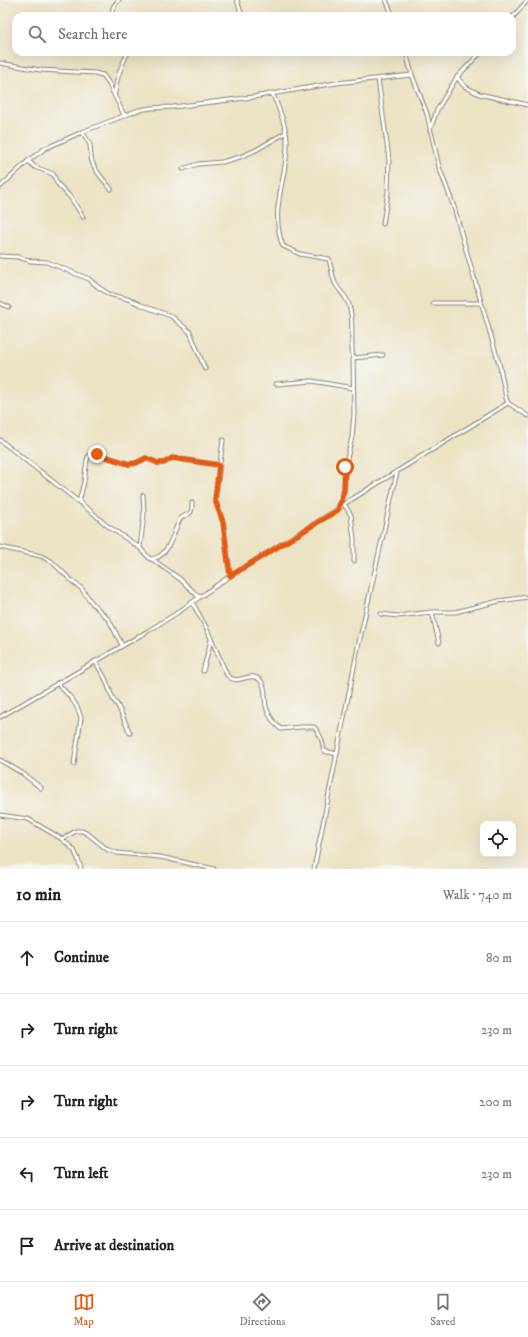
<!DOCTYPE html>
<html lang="en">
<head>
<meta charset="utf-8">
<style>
	body { margin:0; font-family:"IM FELL DW Pica",serif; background:#f6f6f6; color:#202124 }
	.controls { position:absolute; right:12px; bottom:12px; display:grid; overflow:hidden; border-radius:8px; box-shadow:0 4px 16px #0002 }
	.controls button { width:36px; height:36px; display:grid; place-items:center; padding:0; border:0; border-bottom:1px solid #e0e0e0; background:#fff; color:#202124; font:20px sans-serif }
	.stop { position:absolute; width:12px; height:12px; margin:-9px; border:3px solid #ea580c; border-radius:50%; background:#fff }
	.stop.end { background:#ea580c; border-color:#fff; box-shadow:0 1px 4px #0008 }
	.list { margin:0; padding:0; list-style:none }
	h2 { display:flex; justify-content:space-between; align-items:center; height:52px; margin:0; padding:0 16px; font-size:17px }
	h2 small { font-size:13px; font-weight:400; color:#757577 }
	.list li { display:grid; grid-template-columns:26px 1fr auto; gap:12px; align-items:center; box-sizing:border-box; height:72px; padding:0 16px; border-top:1px solid #e0e0e0 }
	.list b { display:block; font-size:15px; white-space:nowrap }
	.list em { font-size:13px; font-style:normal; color:#757577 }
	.icon { flex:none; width:22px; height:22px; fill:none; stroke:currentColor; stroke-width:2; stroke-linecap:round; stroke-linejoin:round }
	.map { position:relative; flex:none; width:528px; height:869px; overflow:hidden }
	.search { position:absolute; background:#fff; box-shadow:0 4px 16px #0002; left:12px; right:12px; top:12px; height:44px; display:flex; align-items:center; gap:10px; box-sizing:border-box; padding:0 14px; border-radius:12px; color:#757577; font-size:15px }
	.sheet { height:412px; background:#fff }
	nav { display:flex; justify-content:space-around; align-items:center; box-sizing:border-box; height:56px; border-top:1px solid #e0e0e0; background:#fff; font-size:11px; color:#757577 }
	nav a { display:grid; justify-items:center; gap:2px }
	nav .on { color:#ea580c }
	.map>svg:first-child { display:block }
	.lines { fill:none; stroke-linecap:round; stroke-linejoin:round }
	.minor-casing { stroke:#848070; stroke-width:5 }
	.minor { stroke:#fff; stroke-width:3 }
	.route { stroke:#ea580c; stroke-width:5 }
</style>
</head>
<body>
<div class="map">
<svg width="528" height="869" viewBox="0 0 528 869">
	<rect width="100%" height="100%" fill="#f6f6f2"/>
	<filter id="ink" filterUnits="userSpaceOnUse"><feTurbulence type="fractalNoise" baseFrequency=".025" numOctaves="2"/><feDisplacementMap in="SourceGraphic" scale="8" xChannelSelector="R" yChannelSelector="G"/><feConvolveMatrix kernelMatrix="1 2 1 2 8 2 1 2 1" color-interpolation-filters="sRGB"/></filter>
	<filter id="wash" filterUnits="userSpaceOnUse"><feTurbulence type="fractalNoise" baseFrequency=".012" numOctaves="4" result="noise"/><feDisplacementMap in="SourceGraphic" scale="16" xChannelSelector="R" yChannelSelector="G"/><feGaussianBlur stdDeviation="0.9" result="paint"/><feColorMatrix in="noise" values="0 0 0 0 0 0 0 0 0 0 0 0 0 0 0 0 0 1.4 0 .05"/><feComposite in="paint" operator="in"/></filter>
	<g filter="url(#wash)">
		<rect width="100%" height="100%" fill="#ece3c5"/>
	</g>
	<g filter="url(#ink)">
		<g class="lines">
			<!-- minor casing -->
			<g class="minor-casing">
				<g id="minor">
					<path d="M237,0L242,16"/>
					<path d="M386,0L393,16"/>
					<path d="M113,16C111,8 114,5 119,0"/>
					<path d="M512,18L528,0"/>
					<path d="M406,52L412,75L427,114L439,167L454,207L464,243L500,367L506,398L508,403L528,416"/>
					<path d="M0,63L40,70L95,73L103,75L108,82L124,115"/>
					<path d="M457,77L464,86L479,94L528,105"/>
					<path d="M378,79L389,159L388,192L383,224"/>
					<path d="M115,93C116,78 121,66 128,52"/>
					<path d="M272,93C278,105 286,126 287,140C289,175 268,209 283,246L300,254L329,259C331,267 332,275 335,283C340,293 348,296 350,309C354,326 350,342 353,358L383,355"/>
					<path d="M430,130L437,110L457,77L481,52"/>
					<path d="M82,132C85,136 88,140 90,145C91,152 90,158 93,164C97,174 105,181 111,189"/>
					<path d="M28,161L35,167L53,174L57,183L71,198L83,217"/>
					<path d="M183,169L198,164L222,162L240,157L256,150L285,133"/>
					<path d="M0,187L28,161L44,149L82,132L139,110L151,108L173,107L253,97L336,83L412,75"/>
					<path d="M0,256L18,257L31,261L47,262L89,279L98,287L109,294L131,300L141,305L171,316L190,332L205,369"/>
					<path d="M0,303L9,307"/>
					<path d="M433,303H481"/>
					<path d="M276,384L312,381L353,388"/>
					<path d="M0,440L93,513L105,524L140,548L150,559C169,559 173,532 180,519C189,511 192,518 192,503"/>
					<path d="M223,440L215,500L223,522L230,576"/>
					<path d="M79,502L84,482L87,460L88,457L92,454H97L129,464L136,463L146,458L158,463H164L172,458L219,465"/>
					<path d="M344,504L351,515L354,539V561"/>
					<path d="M338,509L344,490L345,467L352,437L354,414L353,358"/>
					<path d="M0,547L41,556L51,561L73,582L81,588L92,603L109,620L122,645"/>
					<path d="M140,548L144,514L143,495"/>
					<path d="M152,559L180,579L199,597"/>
					<path d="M192,602L206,627L227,675C237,687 249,671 259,679C267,685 264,698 266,706C267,713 275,725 281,729L301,727H314C320,733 323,742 324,751L337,754"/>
					<path d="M432,612L439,643"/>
					<path d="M381,614L398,616L432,612H455L499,601L528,597"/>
					<path d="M95,661L105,678L113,699L118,706L130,733"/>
					<path d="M203,671L211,640"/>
					<path d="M57,683C67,693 78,704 81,718L74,764"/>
					<path d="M0,717L148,631L177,613L230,576L338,509L344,504L508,403"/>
					<path d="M0,760L22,773L41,788"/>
					<path d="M0,815L28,819L62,839L74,850L78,859L81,869"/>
					<path d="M62,839L76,831H82L88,834L108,850L117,853L160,857L214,869"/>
					<path d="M314,869L358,647L397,472"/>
				</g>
			</g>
			<!-- minor -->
			<use href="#minor" class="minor"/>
		</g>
	</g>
	<g class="lines" filter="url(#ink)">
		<!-- route -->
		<path class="route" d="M97,454L129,464L136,463L146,458L158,463H164L172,458L219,465L215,500L223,522L230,576L338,510L344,490L345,467"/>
	</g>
</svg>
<div class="controls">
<button><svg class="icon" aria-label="locate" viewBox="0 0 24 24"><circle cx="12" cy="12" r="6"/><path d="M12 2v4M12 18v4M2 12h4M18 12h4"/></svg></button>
</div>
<div class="stop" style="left:345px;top:467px"></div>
<div class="stop end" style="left:97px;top:454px"></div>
<div class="search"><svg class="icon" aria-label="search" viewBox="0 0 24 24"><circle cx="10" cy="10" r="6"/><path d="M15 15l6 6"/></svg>Search here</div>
</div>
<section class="sheet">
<h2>10 min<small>Walk · 740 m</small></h2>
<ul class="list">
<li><svg class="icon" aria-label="ahead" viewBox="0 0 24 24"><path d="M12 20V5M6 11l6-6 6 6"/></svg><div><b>Continue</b></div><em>80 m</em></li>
<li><svg class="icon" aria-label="right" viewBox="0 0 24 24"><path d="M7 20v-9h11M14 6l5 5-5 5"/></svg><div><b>Turn right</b></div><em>230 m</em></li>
<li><svg class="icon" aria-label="right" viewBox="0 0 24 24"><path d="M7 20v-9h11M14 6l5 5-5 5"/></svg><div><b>Turn right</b></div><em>200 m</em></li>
<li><svg class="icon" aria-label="left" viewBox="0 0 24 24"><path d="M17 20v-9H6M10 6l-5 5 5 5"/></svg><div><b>Turn left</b></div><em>230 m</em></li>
<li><svg class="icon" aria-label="arrive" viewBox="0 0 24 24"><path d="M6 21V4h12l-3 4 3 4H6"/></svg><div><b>Arrive at destination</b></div></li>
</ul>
</section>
<nav>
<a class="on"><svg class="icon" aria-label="map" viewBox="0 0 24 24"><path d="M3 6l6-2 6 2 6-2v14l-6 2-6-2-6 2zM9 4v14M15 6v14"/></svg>Map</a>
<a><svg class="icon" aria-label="directions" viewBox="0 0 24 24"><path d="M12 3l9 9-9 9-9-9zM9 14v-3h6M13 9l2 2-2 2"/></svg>Directions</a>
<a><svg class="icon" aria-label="saved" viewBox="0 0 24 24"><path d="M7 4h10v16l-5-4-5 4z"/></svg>Saved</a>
</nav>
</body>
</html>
